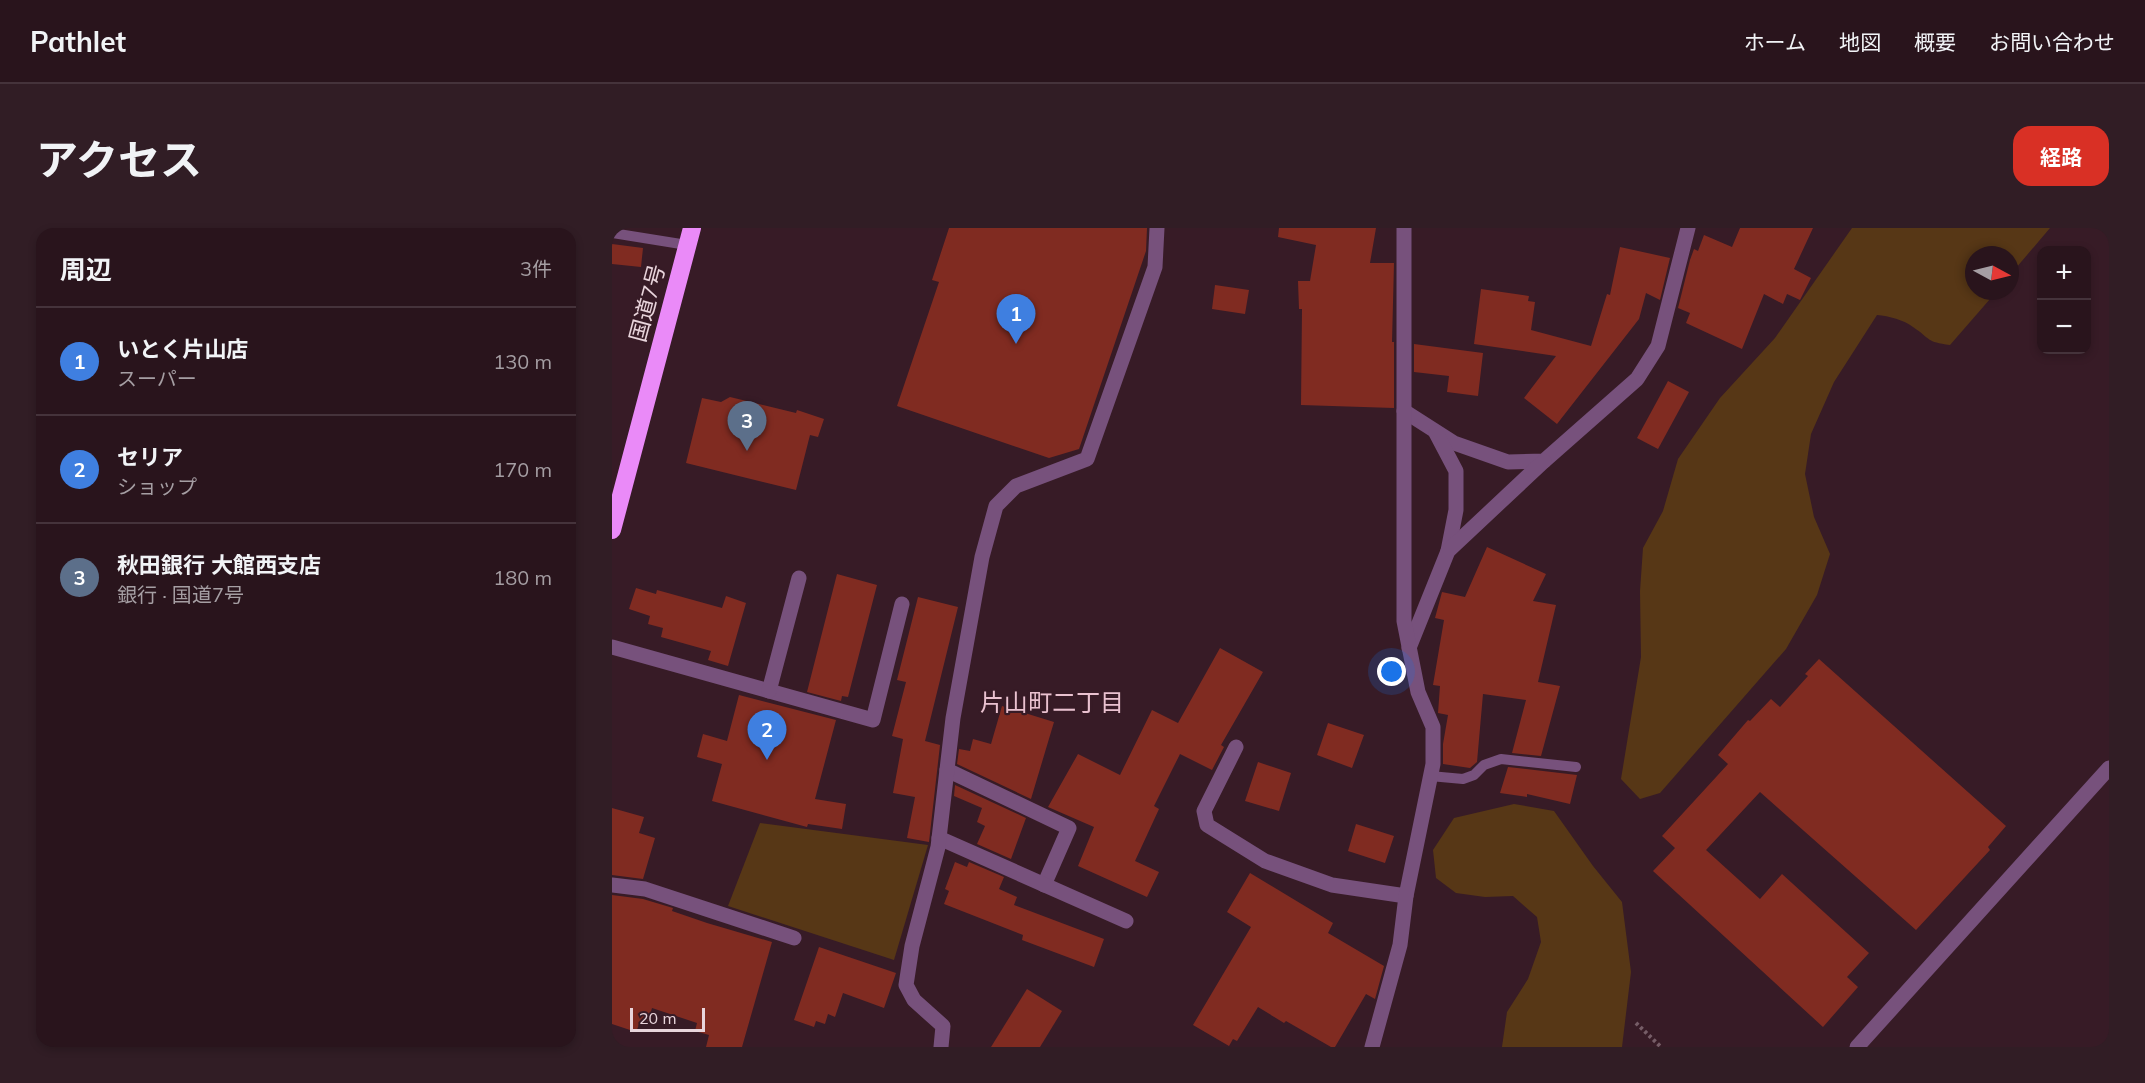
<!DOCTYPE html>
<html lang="ja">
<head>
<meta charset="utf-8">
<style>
	body { margin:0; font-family:Mulish,"Noto Sans JP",sans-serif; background:#311d25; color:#f1f3f6 }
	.controls { position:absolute; right:18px; top:18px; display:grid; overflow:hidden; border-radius:12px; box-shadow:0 3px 9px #0003 }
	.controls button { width:54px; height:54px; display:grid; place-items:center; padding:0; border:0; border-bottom:2px solid #45333b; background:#29141c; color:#f1f3f6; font:30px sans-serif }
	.compass { position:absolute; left:1353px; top:18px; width:54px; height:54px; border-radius:50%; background:#29141c; box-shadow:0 3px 9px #0003; rotate:97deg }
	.scale { position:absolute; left:18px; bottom:15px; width:75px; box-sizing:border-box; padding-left:6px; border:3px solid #e9d5dc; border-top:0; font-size:16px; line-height:21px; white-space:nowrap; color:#e9d5dc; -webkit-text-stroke:4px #371b26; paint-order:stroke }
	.you { position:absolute; left:780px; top:444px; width:21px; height:21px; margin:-15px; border:4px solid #fff; border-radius:50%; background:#1a73e8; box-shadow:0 0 0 9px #1a73e833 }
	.badge { display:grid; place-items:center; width:39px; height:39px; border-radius:50%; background:#d93025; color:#fff; font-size:20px; font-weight:700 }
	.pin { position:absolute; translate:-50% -50px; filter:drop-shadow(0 2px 3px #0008) }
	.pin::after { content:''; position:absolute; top:32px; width:21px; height:18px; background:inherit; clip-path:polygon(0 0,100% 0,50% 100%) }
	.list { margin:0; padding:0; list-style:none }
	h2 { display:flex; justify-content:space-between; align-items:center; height:78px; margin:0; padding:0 24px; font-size:26px }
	h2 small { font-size:20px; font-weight:400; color:#a59ea3 }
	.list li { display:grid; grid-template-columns:39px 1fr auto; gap:18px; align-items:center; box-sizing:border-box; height:108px; padding:0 24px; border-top:2px solid #45333b }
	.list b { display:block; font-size:22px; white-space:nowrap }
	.list p { margin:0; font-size:20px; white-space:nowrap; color:#a59ea3 }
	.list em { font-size:20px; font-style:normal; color:#a59ea3 }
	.map { position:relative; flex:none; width:1497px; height:819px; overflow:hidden; border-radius:18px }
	header { display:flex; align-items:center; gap:36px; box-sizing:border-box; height:84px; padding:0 30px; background:#29141c; border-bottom:2px solid #45333b }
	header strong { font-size:28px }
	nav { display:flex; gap:33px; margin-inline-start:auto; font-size:21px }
	.intro { display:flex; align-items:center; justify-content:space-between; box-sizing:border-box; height:144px; padding:0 36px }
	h1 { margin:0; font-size:42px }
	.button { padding:15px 27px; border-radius:18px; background:#d93025; color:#fff; font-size:21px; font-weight:700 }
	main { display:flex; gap:36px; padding:0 36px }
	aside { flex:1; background:#29141c; border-radius:18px; box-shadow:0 3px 9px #0003 }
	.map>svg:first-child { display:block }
	.green { fill:#573716 }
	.building { fill:#802b21 }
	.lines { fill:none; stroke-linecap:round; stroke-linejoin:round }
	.path { stroke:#765d67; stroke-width:4; stroke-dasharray:3 3; stroke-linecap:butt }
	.lane { stroke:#77517c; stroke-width:10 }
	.street { stroke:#77517c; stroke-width:15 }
	.highway { stroke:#ea8af8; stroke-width:18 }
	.labels { text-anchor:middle; stroke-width:4.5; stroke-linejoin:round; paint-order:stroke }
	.street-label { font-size:22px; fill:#e9d5dc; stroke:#371b26 }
	.neighbourhood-label { font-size:24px; fill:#e9c1cf; stroke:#371b26 }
</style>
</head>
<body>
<header>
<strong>Pathlet</strong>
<nav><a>ホーム</a><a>地図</a><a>概要</a><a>お問い合わせ</a></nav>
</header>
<div class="intro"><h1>アクセス</h1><a class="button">経路</a></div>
<main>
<aside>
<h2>周辺<small>3件</small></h2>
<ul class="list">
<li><span class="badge" style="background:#3f7fe0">1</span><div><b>いとく片山店</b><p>スーパー</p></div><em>130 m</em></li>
<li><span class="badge" style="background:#3f7fe0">2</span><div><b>セリア</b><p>ショップ</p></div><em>170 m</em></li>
<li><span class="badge" style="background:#5c6f8a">3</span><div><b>秋田銀行 大館西支店</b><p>銀行 · 国道7号</p></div><em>180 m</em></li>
</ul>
</aside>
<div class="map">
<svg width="1497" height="819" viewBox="0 0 1497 819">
	<rect width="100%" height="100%" fill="#371b26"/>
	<!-- green -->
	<g class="green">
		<path d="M1240,0H1438L1398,47V27H1362V63H1385L1338,117C1314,114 1319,111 1301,99C1292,92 1277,88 1265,87L1222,154L1199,206L1193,246L1202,289L1218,326L1205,367L1174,421L1048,565L1028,571L1009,551L1029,429L1028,363L1031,320L1051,283L1066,231L1108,170L1163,110Z"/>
		<path d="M902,576L942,583L981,638L1010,674L1019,744L1010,819H890L895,784L916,751L929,714L925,689L901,668L873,669L844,665L824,650L821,622L842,590Z"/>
		<path d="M148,595L316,617L282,732L116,678Z"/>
	</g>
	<!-- building -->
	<g class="building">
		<path d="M337,0H535L534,23L467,221L437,230L285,178L327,54L320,52Z"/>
		<path d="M667,0H764L758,35H782L780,114H782V180L689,177L690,81H687L686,53H698L704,17L666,9Z"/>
		<path d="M1128,0H1201L1182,41L1199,50L1188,72L1175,66L1171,76L1152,66L1130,121L1074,95L1078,85L1066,80L1078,32L1082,21L1086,23L1092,7L1120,19Z"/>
		<path d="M0,16L31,20L29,39L0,36Z"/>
		<path d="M1008,19L1058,30L1048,72L1034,65L1027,91L945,196L912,170L944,128L862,116L869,61L917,68L916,73L923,74L919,102L979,118L995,66L998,67Z"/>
		<path d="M603,57L637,62L633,86L600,81Z"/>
		<path d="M802,116L871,125L866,168L835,164L837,148L802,144Z"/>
		<path d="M1056,153L1077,164L1046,221L1025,210Z"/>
		<path d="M118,169L184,185L185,182L212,191L206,209L198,207L184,262L74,235L90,170L109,174Z"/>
		<path d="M875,319L934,346L921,373L944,377L926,454L948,458L929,528L900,525L914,472L871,466L865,534L858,540L831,536V516L836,487L826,485L828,458L821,457L832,392L823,390L830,364L853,369Z"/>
		<path d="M225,346L265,357L236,469L230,468L229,473L195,464Z"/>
		<path d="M24,360L44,366L45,362L110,380L114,368L134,375L116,438L96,432L99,423L49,409L51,400L36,396L38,388L17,381Z"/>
		<path d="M306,369L346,379L313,513L328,517L317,614L295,610L303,569L281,565L291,511L280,508L294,454L285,452Z"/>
		<path d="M608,420L651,444L609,517L612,519L600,542L568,526L542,578L547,581L523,633L547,644L535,669L466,638L482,599L436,579L466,526L508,547L540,482L566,495Z"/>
		<path d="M1207,431L1394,598L1376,619L1378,622L1304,702L1148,564L1094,622L1148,671L1170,646L1257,725L1235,749L1246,759L1211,799L1041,643L1063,620L1050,608L1116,536L1106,527L1136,492L1138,493L1159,471L1168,479L1196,448L1193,446Z"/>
		<path d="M127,467L224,492L203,571L234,576L230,601L196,596L195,599L100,573L110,536L85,529L91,506L115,513Z"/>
		<path d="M390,478L442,494L419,571L345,536L347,521L358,523L361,511L379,516Z"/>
		<path d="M716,495L752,507L740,540L705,527Z"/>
		<path d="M646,534L679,545L667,583L633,573Z"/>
		<path d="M896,539L965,547L958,576L915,566V569L888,565Z"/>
		<path d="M343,557L414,590L399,631L365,616L373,598L365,594L370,580L342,568Z"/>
		<path d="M0,580L32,589L27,605L43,610L31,651L0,647Z"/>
		<path d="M744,596L782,608L773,635L736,623Z"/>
		<path d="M343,634L355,639L357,634L392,649L387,661L405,669L402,677L492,711L482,739L410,712L411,707L332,676L337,663L333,661Z"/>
		<path d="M638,645L721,695L716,705L772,738L763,771L754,766L723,819H719L674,793L672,795L646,779L625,813L621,811L617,818L581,797L639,699L615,684Z"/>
		<path d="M0,667L31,671L61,680L60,683L95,695L160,714L130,819H94L97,807L83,803L85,795L40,780L35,797L28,794L24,804L0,796Z"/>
		<path d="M207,719L284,745L272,780L231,765L223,789L216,786L213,796L204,793L202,799L182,792Z"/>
		<path d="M415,761L450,783L428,819H379Z"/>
	</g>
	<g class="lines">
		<!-- path -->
		<path class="path" d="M1024,795L1049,819"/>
		<!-- lane -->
		<g class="lane">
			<path d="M0,5L75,17"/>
			<path d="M818,548L851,551L862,547L872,537L889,531L964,539"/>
		</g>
		<!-- street -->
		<g class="street">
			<path d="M792,183L842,215L896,234L932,233L1025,151L1046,118L1076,0"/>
			<path d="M824,205L844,243V282L836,323"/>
			<path d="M0,419L261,492L290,376"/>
			<path d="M797,420L836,323L932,233"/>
			<path d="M157,463L187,350"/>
			<path d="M624,519L592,583L595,597L653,633L720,657L794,668"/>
			<path d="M335,542L457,600L432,657"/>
			<path d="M327,610L514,693"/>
			<path d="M0,657L33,661L182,710"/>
			<path d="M329,819L331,798L302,772L294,757L300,718L326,619L341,490L370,329L384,278L404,258L475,231L543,39L545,0"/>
			<path d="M760,819L788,717L794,668L821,536V499L806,464L792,393V0"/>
			<path d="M1245,819L1497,540"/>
		</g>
		<!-- highway -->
		<path class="highway" d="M0,302L80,0"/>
	</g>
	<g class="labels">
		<!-- street labels -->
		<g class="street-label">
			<text transform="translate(35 75) rotate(-75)" y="8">国道7号</text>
		</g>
		<!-- neighbourhood labels -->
		<g class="neighbourhood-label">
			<text x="440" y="483">片山町二丁目</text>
		</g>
	</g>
</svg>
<div class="controls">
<button>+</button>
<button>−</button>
</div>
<svg class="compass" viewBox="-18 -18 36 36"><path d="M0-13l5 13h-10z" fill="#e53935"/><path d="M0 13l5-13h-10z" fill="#a59ea3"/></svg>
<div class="scale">20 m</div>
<div class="you"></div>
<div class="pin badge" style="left:404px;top:116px;background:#3f7fe0">1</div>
<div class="pin badge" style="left:155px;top:532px;background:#3f7fe0">2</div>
<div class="pin badge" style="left:135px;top:223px;background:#5c6f8a">3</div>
</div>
</main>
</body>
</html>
